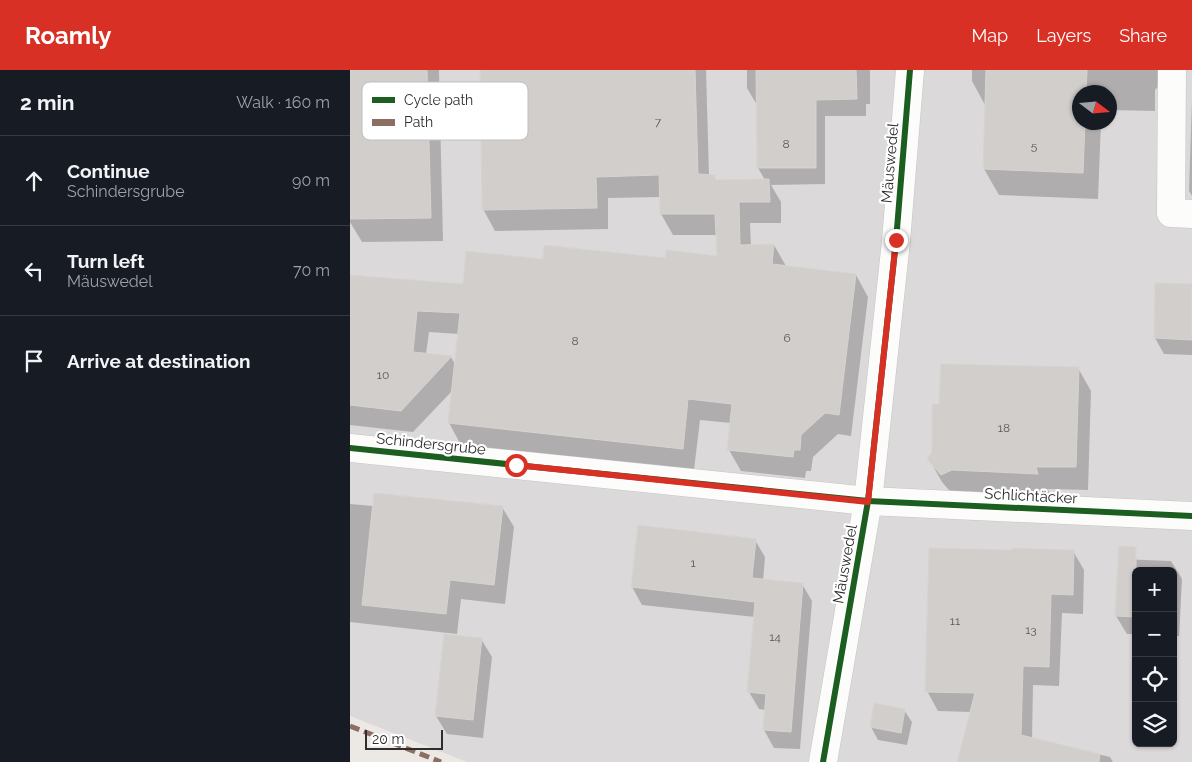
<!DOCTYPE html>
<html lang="en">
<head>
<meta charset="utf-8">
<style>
	body { margin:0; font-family:Raleway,sans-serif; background:#20242c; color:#f1f3f6 }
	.controls { position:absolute; right:15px; bottom:15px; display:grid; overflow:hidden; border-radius:8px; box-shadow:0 1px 4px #0004 }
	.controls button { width:45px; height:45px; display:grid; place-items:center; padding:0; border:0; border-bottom:1px solid #363941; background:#171b24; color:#f1f3f6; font:25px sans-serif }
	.compass { position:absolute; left:722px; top:15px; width:45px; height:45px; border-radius:50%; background:#171b24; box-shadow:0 1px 4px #0004; rotate:106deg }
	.scale { position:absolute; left:15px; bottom:12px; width:78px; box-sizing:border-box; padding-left:5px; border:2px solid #2e2e2e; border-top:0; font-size:14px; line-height:18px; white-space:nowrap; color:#2e2e2e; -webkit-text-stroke:4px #fff; paint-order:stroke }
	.stop { position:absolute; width:15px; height:15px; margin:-11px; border:4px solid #d93025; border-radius:50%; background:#fff }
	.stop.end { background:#d93025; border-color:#fff; box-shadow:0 1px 5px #0008 }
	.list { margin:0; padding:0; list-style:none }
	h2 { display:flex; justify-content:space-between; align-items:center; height:65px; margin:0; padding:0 20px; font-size:21px }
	h2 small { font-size:16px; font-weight:400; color:#9ea1a6 }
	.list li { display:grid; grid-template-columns:32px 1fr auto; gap:15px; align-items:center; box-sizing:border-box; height:90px; padding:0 20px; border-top:1px solid #363941 }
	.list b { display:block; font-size:19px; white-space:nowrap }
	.list p { margin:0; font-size:16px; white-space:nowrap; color:#9ea1a6 }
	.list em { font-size:16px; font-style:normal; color:#9ea1a6 }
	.icon { flex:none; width:28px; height:28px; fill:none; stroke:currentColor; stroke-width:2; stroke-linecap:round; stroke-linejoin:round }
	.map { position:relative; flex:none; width:842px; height:692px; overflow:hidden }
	header { display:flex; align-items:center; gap:30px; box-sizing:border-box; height:70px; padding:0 25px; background:#d93025; color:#fff }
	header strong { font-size:24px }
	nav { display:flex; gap:28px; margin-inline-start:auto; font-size:18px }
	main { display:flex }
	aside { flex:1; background:#171b24 }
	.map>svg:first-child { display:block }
	.industrial { fill:#dcd9db; fill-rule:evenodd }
	.shadow { fill:#0003; fill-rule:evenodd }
	.building { fill:#d1cecb; stroke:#d7d4d0 }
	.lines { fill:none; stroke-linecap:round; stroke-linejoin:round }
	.minor-casing { stroke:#c5c4c5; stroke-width:29 }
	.minor { stroke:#fcfcfb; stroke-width:28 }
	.quiet { stroke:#8d6e63; stroke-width:5; stroke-dasharray:10 5; stroke-linecap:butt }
	.cycleway-casing { stroke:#fff; stroke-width:9 }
	.cycleway { stroke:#1b5e20; stroke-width:6 }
	.route { stroke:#d93025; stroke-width:6 }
	.labels { text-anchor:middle; stroke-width:4.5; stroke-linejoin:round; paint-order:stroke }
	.number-label { font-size:12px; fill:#585857 }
	.street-label { font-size:15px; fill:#2e2e2e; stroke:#fff }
	.key { fill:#fff; stroke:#c0c0c0; stroke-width:1 }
	.key-label { font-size:14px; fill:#2e2e2e }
</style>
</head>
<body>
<header>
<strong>Roamly</strong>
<nav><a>Map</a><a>Layers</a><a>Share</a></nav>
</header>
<main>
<aside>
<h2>2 min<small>Walk · 160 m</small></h2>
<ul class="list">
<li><svg class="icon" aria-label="ahead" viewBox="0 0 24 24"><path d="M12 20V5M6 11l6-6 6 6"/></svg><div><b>Continue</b><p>Schindersgrube</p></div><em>90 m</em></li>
<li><svg class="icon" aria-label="left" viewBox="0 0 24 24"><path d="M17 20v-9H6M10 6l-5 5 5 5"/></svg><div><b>Turn left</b><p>Mäuswedel</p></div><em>70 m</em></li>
<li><svg class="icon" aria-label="arrive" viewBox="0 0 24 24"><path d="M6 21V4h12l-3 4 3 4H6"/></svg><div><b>Arrive at destination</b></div></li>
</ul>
</aside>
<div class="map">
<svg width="842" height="692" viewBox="0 0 842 692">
	<rect width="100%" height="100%" fill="#ece8e4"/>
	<!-- industrial -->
	<path class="industrial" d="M0,0H842V692H117L0,646ZM730,22H760V52H730ZM786,501H823V673H786Z"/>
	<!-- shadow -->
	<g class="shadow">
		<path d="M0,0H89L93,171L12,172L0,152Z"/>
		<path d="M131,0H356L359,106H364L367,111L415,110L408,98L407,35L397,18V0H520V34H516V46H475V114L421,115L431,132V153H400L401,176L424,175L436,196L506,205L518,227L501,366L488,364L463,387L461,401H456L455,408L391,401L379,380L381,353L350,350L344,400L111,375L99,353L103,320L63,362L0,355V206L114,216L194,190L368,187L367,165H323L311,144V127L258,128V159L145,161L133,139ZM79,262L109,264L105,294L101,287L76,284Z"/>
		<path d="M622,0H814L812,12L805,20V41L760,40V22H730V52H751L748,129L649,125L634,99L636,37L622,11Z"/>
		<path d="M842,30V126L839,121Z"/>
		<path d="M842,214V285L814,284L805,268Z"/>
		<path d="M728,298L741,321L738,420L698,419L700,426L605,427L592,412L579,389Z"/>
		<path d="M0,434L23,436L152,437L164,457L155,534L111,529L107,564L0,552V556Z"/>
		<path d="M405,470L415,487L413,511L452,514L462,531L450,679L424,678L414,660L416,640L409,639L399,622L405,547L292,535L282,517Z"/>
		<path d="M723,481L734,500L733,544L712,543L709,616L683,615L682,669L760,687L763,692H608L621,642L588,641L577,621Z"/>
		<path d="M769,489L821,491L832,509L829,566H823V501H786V564H777L766,546Z"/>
		<path d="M131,569L142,587L133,668L97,664L86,646Z"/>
		<path d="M554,640L562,652L557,675L528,670L521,657Z"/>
	</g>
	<!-- building -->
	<g class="building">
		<path d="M0,0H77L81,148L0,149Z"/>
		<path d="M130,0H345L348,104L365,105V110L419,109L420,132H389L390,175L424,174L422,194L506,204L489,345L475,343L451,365L450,380H444L443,387L377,380L382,334L338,329L333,379L98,353L110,243L67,241L63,282L102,286L51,341L0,335V205L113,214L116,181L193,189L194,175L315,188L316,180L367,186L365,144H310L309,105L246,107L247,138L132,140Z"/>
		<path d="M406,0H506L507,29L466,30V98H407Z"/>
		<path d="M636,0H737L736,22H730V52H735L733,103L633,99Z"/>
		<path d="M805,213L842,214V270L804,268Z"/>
		<path d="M591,294L729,297L726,397H686L688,404L602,400L591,405L577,389L582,382V334H589Z"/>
		<path d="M24,423L153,436L144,515L100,510L96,544L12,535Z"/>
		<path d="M288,455L406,469L402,508L453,513L441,662L413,660L416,624L397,622L405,532L281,517Z"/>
		<path d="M769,476L786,477V547L765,546Z"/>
		<path d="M579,478L662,480V478L724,480L723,525L701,524L699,597L673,596L671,665L750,684L749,692H607L625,623L575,622Z"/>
		<path d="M94,564L132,568L123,650L85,646Z"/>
		<path d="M524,633L555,639L551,663L520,657Z"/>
	</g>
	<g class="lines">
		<!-- minor casing -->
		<g class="minor-casing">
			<g id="minor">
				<path d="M822,0L821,143L842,144"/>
				<path d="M0,378L518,431L842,446"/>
				<path d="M473,692L518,431L546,171L560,0"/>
			</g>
		</g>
		<!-- minor -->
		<use href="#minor" class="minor"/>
		<!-- quiet -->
		<path class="quiet" d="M0,656L91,692"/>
		<!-- cycleway casing -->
		<g class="cycleway-casing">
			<g id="cycleway">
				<path d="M0,378L518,431L842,446"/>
				<path d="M473,692L518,431L546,171L560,0"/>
			</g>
		</g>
		<!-- cycleway -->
		<use href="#cycleway" class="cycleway"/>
	</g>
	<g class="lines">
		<!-- route -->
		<path class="route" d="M166,395L518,432L546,170"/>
	</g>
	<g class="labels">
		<!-- number labels -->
		<g class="number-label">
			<text x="308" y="56">7</text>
			<text x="436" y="78">8</text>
			<text x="684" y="80">5</text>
			<text x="437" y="272">6</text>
			<text x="225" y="275">8</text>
			<text x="33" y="309">10</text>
			<text x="654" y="362">18</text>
			<text x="343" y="497">1</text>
			<text x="605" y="555">11</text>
			<text x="681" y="564">13</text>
			<text x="425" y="571">14</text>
		</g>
		<!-- street labels -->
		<g class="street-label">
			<text transform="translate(540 93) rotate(-85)" y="5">Mäuswedel</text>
			<text transform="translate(81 374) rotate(6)" y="5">Schindersgrube</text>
			<text transform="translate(681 426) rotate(3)" y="5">Schlichtäcker</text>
			<text transform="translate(495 494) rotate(-80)" y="5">Mäuswedel</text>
		</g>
	</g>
	<!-- legend -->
	<rect x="12" y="12" width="166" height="58" rx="8" class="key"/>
	<rect x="22" y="27" width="23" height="6" fill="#1b5e20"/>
	<rect x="22" y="49" width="23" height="7" fill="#8d6e63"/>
	<g class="key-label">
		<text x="54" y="35">Cycle path</text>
		<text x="54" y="57">Path</text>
	</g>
</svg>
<div class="controls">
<button>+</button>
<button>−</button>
<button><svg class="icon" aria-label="locate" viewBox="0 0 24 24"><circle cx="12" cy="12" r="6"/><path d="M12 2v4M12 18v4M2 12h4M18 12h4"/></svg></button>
<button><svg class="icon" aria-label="layers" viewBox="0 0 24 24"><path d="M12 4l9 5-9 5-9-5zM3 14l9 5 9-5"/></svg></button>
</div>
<svg class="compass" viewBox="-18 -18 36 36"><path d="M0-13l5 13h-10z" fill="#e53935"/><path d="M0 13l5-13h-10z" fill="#9ea1a6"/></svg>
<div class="scale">20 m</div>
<div class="stop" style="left:166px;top:395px"></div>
<div class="stop end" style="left:546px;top:170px"></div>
</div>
</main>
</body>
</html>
